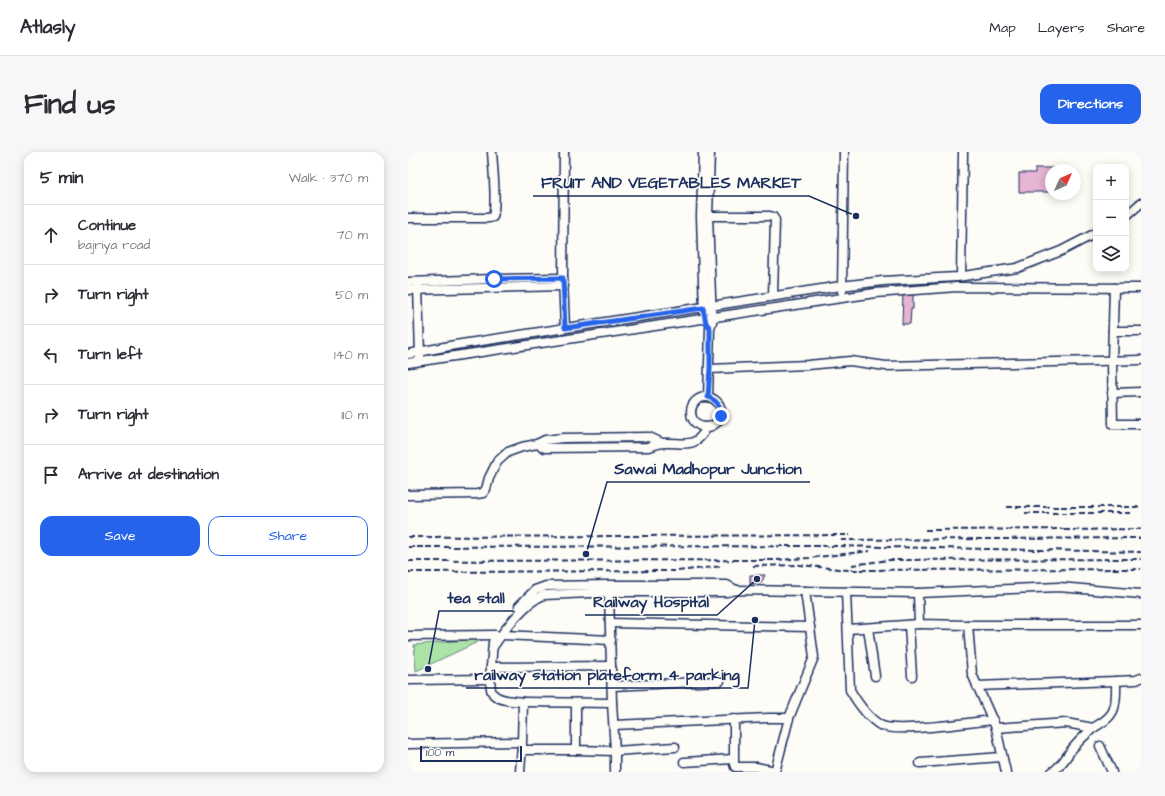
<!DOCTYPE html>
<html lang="en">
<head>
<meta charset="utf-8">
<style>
	body { margin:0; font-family:"Architects Daughter",sans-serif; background:#f7f7f7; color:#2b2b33 }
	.controls { position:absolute; right:12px; top:12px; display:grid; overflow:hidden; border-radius:8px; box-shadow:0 2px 10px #0003 }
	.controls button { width:36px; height:36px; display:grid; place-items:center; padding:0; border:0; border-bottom:1px solid #e1e1e2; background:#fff; color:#2b2b33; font:20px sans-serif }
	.compass { position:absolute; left:637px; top:12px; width:36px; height:36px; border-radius:50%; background:#fff; box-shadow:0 2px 10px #0003; rotate:45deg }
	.scale { position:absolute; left:12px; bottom:10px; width:102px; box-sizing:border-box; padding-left:4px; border:2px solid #1b2f5e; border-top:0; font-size:11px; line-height:14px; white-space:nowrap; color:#1b2f5e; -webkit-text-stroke:3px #fdfcf7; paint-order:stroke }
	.stop { position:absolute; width:12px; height:12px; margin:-9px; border:3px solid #2563eb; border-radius:50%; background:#fff }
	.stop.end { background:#2563eb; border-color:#fff; box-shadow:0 1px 4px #0008 }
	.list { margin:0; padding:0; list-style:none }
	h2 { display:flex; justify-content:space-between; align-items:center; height:52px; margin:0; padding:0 16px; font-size:17px }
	h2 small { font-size:13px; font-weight:400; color:#7c7c81 }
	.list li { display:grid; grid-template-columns:26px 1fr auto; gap:12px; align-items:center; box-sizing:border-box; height:60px; padding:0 16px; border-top:1px solid #e1e1e2 }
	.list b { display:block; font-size:15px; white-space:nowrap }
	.list p { margin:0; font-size:13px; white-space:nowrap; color:#7c7c81 }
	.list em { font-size:13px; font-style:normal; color:#7c7c81 }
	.actions { display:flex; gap:8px; padding:12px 16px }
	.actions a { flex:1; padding:9px 0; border:1px solid #2563eb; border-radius:12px; text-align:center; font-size:14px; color:#2563eb }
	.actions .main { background:#2563eb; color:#fff }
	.icon { flex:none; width:22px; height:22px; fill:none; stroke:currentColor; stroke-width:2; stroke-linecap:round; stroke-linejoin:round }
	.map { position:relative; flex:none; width:733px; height:620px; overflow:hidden; border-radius:12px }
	header { display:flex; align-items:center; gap:24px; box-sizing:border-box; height:56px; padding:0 20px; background:#fff; border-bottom:1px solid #e1e1e2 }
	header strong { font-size:19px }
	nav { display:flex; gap:22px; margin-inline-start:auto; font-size:14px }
	.intro { display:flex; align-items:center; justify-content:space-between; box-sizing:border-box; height:96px; padding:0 24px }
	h1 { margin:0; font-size:28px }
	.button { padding:10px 18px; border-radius:12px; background:#2563eb; color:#fff; font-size:14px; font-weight:700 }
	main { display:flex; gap:24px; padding:0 24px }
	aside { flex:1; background:#fff; border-radius:12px; box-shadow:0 2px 10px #0003 }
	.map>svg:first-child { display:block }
	.green { fill:#ace3a6; stroke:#648982 }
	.building { fill:#e6b5d4; stroke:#1b2f5e }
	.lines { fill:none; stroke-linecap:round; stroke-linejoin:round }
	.minor-casing { stroke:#1b2f5e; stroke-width:11 }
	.minor { stroke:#fdfcf7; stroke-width:8 }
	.rail { stroke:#1b2f5e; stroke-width:2; stroke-dasharray:6 3; stroke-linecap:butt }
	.route { stroke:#2563eb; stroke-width:5 }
	.leader { fill:none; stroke:#1b2f5e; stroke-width:1.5 }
	.callout-dot { fill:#1b2f5e; stroke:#fdfcf7; stroke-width:1.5 }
	.callout-label { font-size:16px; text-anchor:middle; font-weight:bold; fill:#1b2f5e; stroke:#fdfcf7; stroke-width:3.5; stroke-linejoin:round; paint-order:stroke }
</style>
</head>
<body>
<header>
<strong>Atlasly</strong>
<nav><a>Map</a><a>Layers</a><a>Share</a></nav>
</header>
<div class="intro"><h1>Find us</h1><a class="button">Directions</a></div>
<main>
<aside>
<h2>5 min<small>Walk · 370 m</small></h2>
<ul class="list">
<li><svg class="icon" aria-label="ahead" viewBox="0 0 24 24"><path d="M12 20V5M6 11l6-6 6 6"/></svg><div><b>Continue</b><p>bajriya road</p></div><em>70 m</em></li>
<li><svg class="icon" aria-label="right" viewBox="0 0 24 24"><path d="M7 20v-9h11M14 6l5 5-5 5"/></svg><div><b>Turn right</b></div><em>50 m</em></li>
<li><svg class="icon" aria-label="left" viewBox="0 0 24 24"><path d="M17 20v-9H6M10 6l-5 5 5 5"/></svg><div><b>Turn left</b></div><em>140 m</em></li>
<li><svg class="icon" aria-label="right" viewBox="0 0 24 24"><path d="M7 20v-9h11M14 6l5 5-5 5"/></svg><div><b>Turn right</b></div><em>110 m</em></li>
<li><svg class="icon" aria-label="arrive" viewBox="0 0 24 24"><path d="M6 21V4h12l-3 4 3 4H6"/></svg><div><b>Arrive at destination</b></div></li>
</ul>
<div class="actions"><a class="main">Save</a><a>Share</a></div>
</aside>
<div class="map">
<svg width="733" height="620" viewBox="0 0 733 620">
	<rect width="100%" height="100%" fill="#fdfcf7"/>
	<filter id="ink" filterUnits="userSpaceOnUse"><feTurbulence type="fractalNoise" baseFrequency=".025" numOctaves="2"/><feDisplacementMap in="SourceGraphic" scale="8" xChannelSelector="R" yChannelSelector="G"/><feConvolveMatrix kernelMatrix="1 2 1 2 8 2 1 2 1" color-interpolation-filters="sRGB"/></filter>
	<g filter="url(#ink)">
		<!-- green -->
		<path class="green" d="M78,486L8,519L6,493Z"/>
		<!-- building -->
		<g class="building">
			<path d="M627,16H661V18H643V40H611V21H627Z"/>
			<path d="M495,140H505V157H503L502,172H494Z"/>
			<path d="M342,423H357L353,431L342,432Z"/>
		</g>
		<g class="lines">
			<!-- minor casing -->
			<g class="minor-casing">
				<g id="minor">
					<path d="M156,0L155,126L157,176"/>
					<path d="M295,0L293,64L296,160"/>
					<path d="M296,64H362L365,65L367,68L365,144"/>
					<path d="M718,64L733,51"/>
					<path d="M0,66H81L85,65C89,50 85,16 84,0"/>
					<path d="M553,124L555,0"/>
					<path d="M0,130L85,127L155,126"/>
					<path d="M10,134L12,204"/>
					<path d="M706,136L704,209L705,272H733"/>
					<path d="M0,138L156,134"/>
					<path d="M434,139L436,0"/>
					<path d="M705,179H733"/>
					<path d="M0,202L47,193L433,134L475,129L549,125L609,116L653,99L688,81"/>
					<path d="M0,211L467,141L549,135L733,136"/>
					<path d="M302,217L400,213L442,209L478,214L733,208"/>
					<path d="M704,241L733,240"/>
					<path d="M300,245L302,176L304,170L300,64L302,0"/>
					<circle cx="298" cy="260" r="15"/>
					<path d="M129,292L137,296L240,295C245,294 251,291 256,291C277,290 287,298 299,275"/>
					<path d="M0,343L69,342L75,341L78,337L81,326L89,310L100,300L114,295L129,292L137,288L155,286L241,285L254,291"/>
					<path d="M438,440L442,538C449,550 459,565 472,573C487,582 564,570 585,568"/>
					<path d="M201,441L204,551L207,599V620"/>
					<path d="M510,441L511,472L560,473L564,522L588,576L598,620"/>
					<path d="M111,454L127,438L138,434L200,433H319L328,438"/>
					<path d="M202,471L402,475"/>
					<path d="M501,473L504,524"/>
					<path d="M560,473H733"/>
					<path d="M460,476L467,524"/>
					<path d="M440,477L511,472"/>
					<path d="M94,483L203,488"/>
					<path d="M0,484L87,483"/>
					<path d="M85,495C96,478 118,449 136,443L207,440H319L328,438L510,441L651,435L733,442"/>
					<path d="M83,515L203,514"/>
					<path d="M0,528L82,527L85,490"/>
					<path d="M204,534L312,529"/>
					<path d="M569,534L708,529"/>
					<path d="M115,550L204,551"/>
					<path d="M168,551V598L207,599L267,595"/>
					<path d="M326,567V612L327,615H348L367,619"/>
					<path d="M206,573L360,566H381"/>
					<path d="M588,576L658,571L685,576"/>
					<path d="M0,592L114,590L115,550C106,549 88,549 84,540C82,537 83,531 82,527"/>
					<path d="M692,594L704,620"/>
					<path d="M114,598H168"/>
					<path d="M276,610L325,607"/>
					<path d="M512,611L594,605"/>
					<path d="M112,620L114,593"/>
					<path d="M367,620L381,566L406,505L397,439"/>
					<path d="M644,620C654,614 658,605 664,597C670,590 677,583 684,577C692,571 700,569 705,559C709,550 708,538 708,529L728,528L733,526"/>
				</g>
			</g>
			<!-- minor -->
			<use href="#minor" class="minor"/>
			<!-- rail -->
			<g class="rail">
				<path d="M599,355H733"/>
				<path d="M617,361H725"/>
				<path d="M517,378L661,377"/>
				<path d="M656,378L733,377"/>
				<path d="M0,385L442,383"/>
				<path d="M433,388L733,386"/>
				<path d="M0,395L427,394L733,400"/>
				<path d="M0,409L368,408L401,406L462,399"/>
				<path d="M444,413L481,408L733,407"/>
				<path d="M345,414L392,413L440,418L733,417"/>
				<path d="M0,420L270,419L314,414"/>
			</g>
		</g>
	</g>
	<g class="lines" filter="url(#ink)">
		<!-- route -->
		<path class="route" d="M86,127L155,126L157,176L295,156L298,171L302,176V217L300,245C309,248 313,254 313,264"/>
	</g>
	<!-- callouts -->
	<path class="leader" d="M448 64L401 44H125M178 402L199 330H402M20 517L31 459H105M349 427L309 463H177M347 468L340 536H58"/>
	<g class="callout-dot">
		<circle cx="448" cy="64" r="4"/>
		<circle cx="178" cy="402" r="4"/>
		<circle cx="20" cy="517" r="4"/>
		<circle cx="349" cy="427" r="4"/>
		<circle cx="347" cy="468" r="4"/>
	</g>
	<g class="callout-label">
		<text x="263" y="36">FRUIT AND VEGETABLES MARKET</text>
		<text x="300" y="322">Sawai Madhopur Junction</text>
		<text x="68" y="451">tea stall</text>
		<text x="243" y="455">Railway Hospital</text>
		<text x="199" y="528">railway station plateform 4 parking</text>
	</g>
</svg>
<div class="controls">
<button>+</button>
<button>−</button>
<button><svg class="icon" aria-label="layers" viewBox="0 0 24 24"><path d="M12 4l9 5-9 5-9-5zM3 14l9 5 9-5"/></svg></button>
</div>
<svg class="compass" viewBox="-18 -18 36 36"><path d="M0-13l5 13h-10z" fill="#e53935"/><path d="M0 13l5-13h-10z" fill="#7c7c81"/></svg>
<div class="scale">100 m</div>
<div class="stop" style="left:86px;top:127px"></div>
<div class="stop end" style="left:313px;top:264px"></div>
</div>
</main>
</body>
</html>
